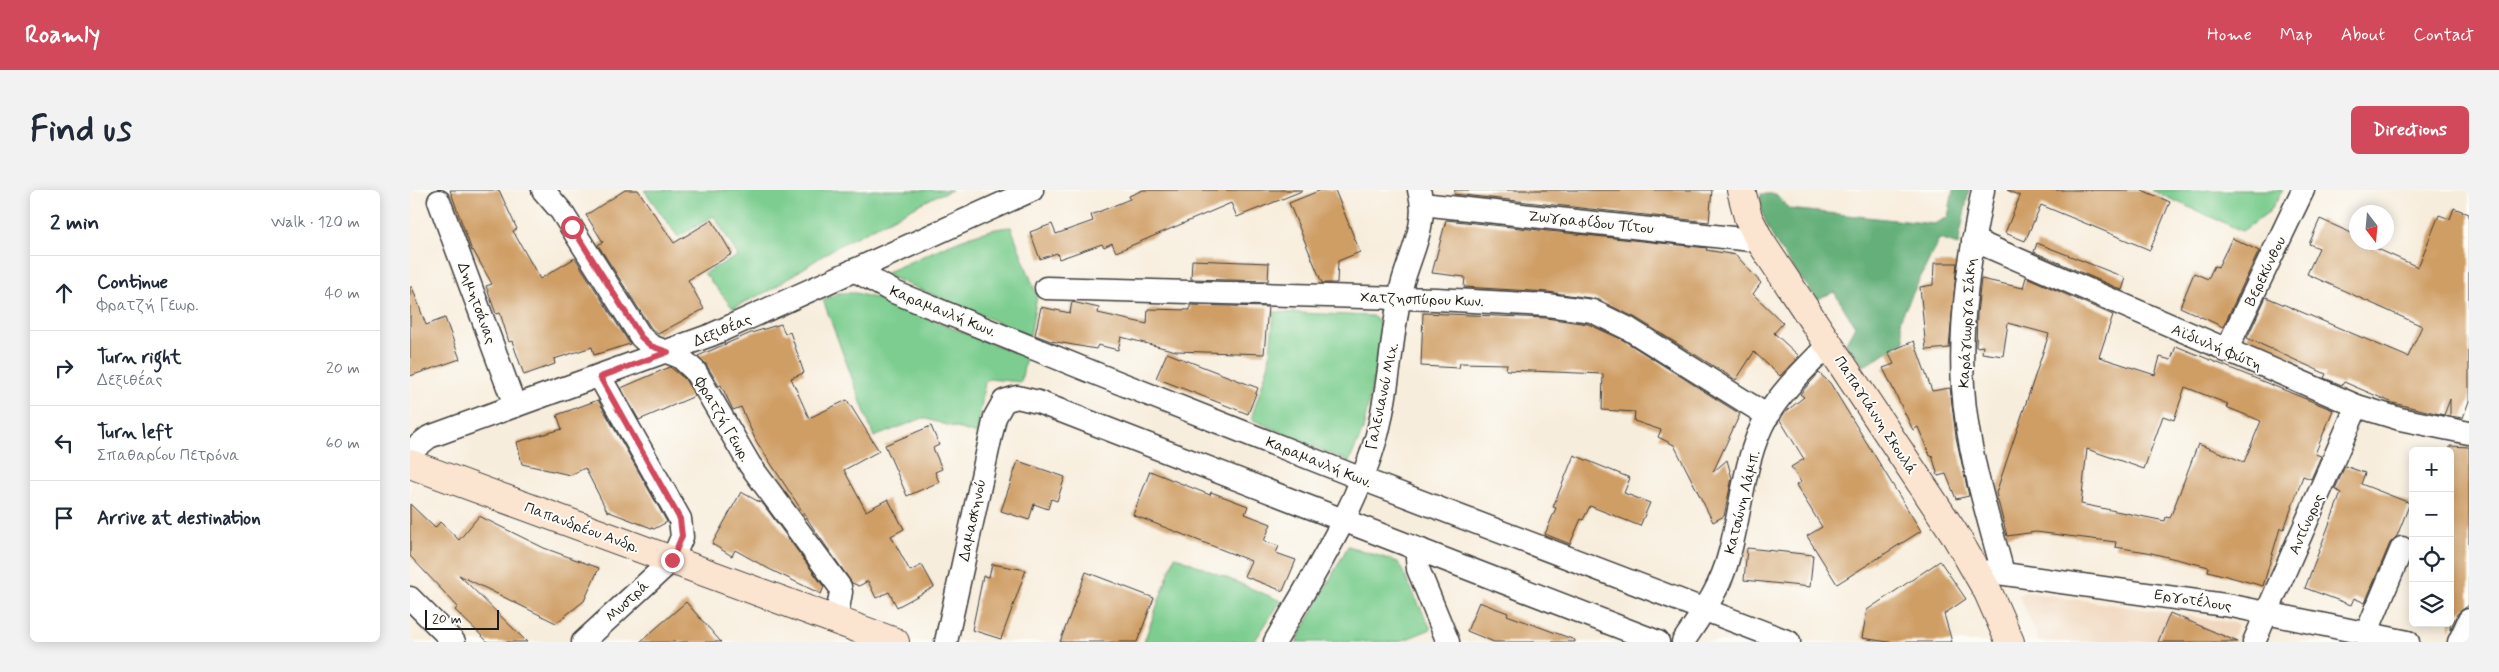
<!DOCTYPE html>
<html lang="en">
<head>
<meta charset="utf-8">
<style>
	body { margin:0; font-family:Mynerve,sans-serif; background:#f2f2f3; color:#1f2937 }
	.controls { position:absolute; right:15px; bottom:15px; display:grid; overflow:hidden; border-radius:8px; box-shadow:0 2px 12px #0003 }
	.controls button { width:45px; height:45px; display:grid; place-items:center; padding:0; border:0; border-bottom:1px solid #e0e1e3; background:#fff; color:#1f2937; font:25px sans-serif }
	.compass { position:absolute; left:1939px; top:15px; width:45px; height:45px; border-radius:50%; background:#fff; box-shadow:0 2px 12px #0003; rotate:164deg }
	.scale { position:absolute; left:15px; bottom:12px; width:74px; box-sizing:border-box; padding-left:5px; border:2px solid #1c1c1c; border-top:0; font-size:14px; line-height:18px; white-space:nowrap; color:#1c1c1c; -webkit-text-stroke:4px #fdfcf7; paint-order:stroke }
	.stop { position:absolute; width:15px; height:15px; margin:-11px; border:4px solid #d1495b; border-radius:50%; background:#fff }
	.stop.end { background:#d1495b; border-color:#fff; box-shadow:0 1px 5px #0008 }
	.list { margin:0; padding:0; list-style:none }
	h2 { display:flex; justify-content:space-between; align-items:center; height:65px; margin:0; padding:0 20px; font-size:21px }
	h2 small { font-size:16px; font-weight:400; color:#747a83 }
	.list li { display:grid; grid-template-columns:32px 1fr auto; gap:15px; align-items:center; box-sizing:border-box; height:75px; padding:0 20px; border-top:1px solid #e0e1e3 }
	.list b { display:block; font-size:19px; white-space:nowrap }
	.list p { margin:0; font-size:16px; white-space:nowrap; color:#747a83 }
	.list em { font-size:16px; font-style:normal; color:#747a83 }
	.icon { flex:none; width:28px; height:28px; fill:none; stroke:currentColor; stroke-width:2; stroke-linecap:round; stroke-linejoin:round }
	.map { position:relative; flex:none; width:2059px; height:452px; overflow:hidden; border-radius:8px }
	header { display:flex; align-items:center; gap:30px; box-sizing:border-box; height:70px; padding:0 25px; background:#d1495b; color:#fff }
	header strong { font-size:24px }
	nav { display:flex; gap:28px; margin-inline-start:auto; font-size:18px }
	.intro { display:flex; align-items:center; justify-content:space-between; box-sizing:border-box; height:120px; padding:0 30px }
	h1 { margin:0; font-size:35px }
	.button { padding:12px 22px; border-radius:8px; background:#d1495b; color:#fff; font-size:18px; font-weight:700 }
	main { display:flex; gap:30px; padding:0 30px }
	aside { flex:1; background:#fff; border-radius:8px; box-shadow:0 2px 12px #0003 }
	.map>svg:first-child { display:block }
	.built { fill:#f0d6bc }
	.green { fill:#7ccd8f; stroke:#4c7456 }
	.forest { fill:#65b07a; stroke:#40664b }
	.building { fill:#cf9e65; fill-rule:evenodd }
	.lines { fill:none; stroke-linecap:round; stroke-linejoin:round }
	.street-casing { stroke:#3d3b39; stroke-width:25 }
	.secondary-casing { stroke:#3d3b39; stroke-width:30 }
	.street { stroke:#fff; stroke-width:22 }
	.secondary { stroke:#fce5d0; stroke-width:28 }
	.route { stroke:#d1495b; stroke-width:6 }
	.labels { text-anchor:middle; stroke-width:4; stroke-linejoin:round; paint-order:stroke }
	.street-label { font-size:15px; fill:#1c1c1c; stroke:#fdfcf7 }
</style>
</head>
<body>
<header>
<strong>Roamly</strong>
<nav><a>Home</a><a>Map</a><a>About</a><a>Contact</a></nav>
</header>
<div class="intro"><h1>Find us</h1><a class="button">Directions</a></div>
<main>
<aside>
<h2>2 min<small>Walk · 120 m</small></h2>
<ul class="list">
<li><svg class="icon" aria-label="ahead" viewBox="0 0 24 24"><path d="M12 20V5M6 11l6-6 6 6"/></svg><div><b>Continue</b><p>Φρατζή Γεωρ.</p></div><em>40 m</em></li>
<li><svg class="icon" aria-label="right" viewBox="0 0 24 24"><path d="M7 20v-9h11M14 6l5 5-5 5"/></svg><div><b>Turn right</b><p>Δεξιθέας</p></div><em>20 m</em></li>
<li><svg class="icon" aria-label="left" viewBox="0 0 24 24"><path d="M17 20v-9H6M10 6l-5 5 5 5"/></svg><div><b>Turn left</b><p>Σπαθαρίου Πετρόνα</p></div><em>60 m</em></li>
<li><svg class="icon" aria-label="arrive" viewBox="0 0 24 24"><path d="M6 21V4h12l-3 4 3 4H6"/></svg><div><b>Arrive at destination</b></div></li>
</ul>
</aside>
<div class="map">
<svg width="2059" height="452" viewBox="0 0 2059 452">
	<rect width="100%" height="100%" fill="#fdfcf7"/>
	<filter id="ink" filterUnits="userSpaceOnUse"><feTurbulence type="fractalNoise" baseFrequency=".02" numOctaves="2"/><feDisplacementMap in="SourceGraphic" scale="10" xChannelSelector="R" yChannelSelector="G"/><feConvolveMatrix kernelMatrix="1 2 1 2 8 2 1 2 1" color-interpolation-filters="sRGB"/></filter>
	<filter id="wash" filterUnits="userSpaceOnUse"><feTurbulence type="fractalNoise" baseFrequency=".0096" numOctaves="4" result="noise"/><feDisplacementMap in="SourceGraphic" scale="20" xChannelSelector="R" yChannelSelector="G"/><feGaussianBlur stdDeviation="1.12" result="paint"/><feColorMatrix in="noise" values="0 0 0 0 0 0 0 0 0 0 0 0 0 0 0 0 0 1.4 0 .05"/><feComposite in="paint" operator="in"/></filter>
	<g filter="url(#wash)">
		<rect width="100%" height="100%" fill="#f7eddc"/>
		<!-- built -->
		<path class="built" d="M1615,402L1760,423L1828,434L1820,452H1629L1609,405Z"/>
		<!-- green -->
		<g class="green">
			<path d="M234,0H542L526,6L426,57L362,99L323,118L294,83L328,66L304,26L268,47Z"/>
			<path d="M1741,0H1873L1860,21L1832,41Z"/>
			<path d="M601,37L627,106L620,146L476,85L479,81C514,67 564,39 601,37Z"/>
			<path d="M428,103H446L465,108L616,167L611,192L579,189L575,192L567,244L513,228L464,247L413,110Z"/>
			<path d="M864,122L962,126L968,130L971,141L970,156L953,240L939,272L841,229L859,173Z"/>
			<path d="M938,356L988,372L1021,439L989,452H886Z"/>
			<path d="M765,366L871,411L844,452H800L787,447L785,452H734Z"/>
		</g>
		<!-- forest -->
		<path class="forest" d="M1543,0H1559L1548,55L1529,49L1490,130L1495,151L1454,176L1435,154L1445,136L1424,102L1407,109C1388,83 1347,39 1351,4H1366L1379,19L1524,34L1538,27Z"/>
		<g id="blocks">
			<!-- building -->
			<g class="building">
				<path d="M40,0H89L107,39L103,41L130,89L165,68L220,154L184,165L182,157L144,169L145,174L114,185L102,151L99,152L90,123L86,124L76,96L82,94L63,60L62,61Z"/>
				<path d="M215,0H228L264,53L302,30L322,64L278,90L294,119L248,144L241,138L188,55L193,52L176,25Z"/>
				<path d="M733,0H892V1L827,27L821,13L706,62L702,53L694,57L692,54L649,69L647,63L630,69L620,42L642,34L646,44L683,31L681,25L720,9L719,6Z"/>
				<path d="M911,0H925L950,62L928,71L927,93H912L879,13Z"/>
				<path d="M1045,0H1302L1299,32L1044,4Z"/>
				<path d="M1597,0H1732L1760,12L1740,60L1631,15L1615,51L1595,43L1610,6Z"/>
				<path d="M2044,18L2059,24V211L2053,228L2040,226V209L2034,225L1983,213L1934,192L1932,195L1914,188L1916,184L1837,148L1856,107L1998,167L2012,136L1897,84L1909,58L1899,54L1910,29L1946,45V52H1952L2008,77L2029,25L2040,29Z"/>
				<path d="M1036,30L1297,58L1296,60L1326,65L1351,93L1343,104L1373,133L1364,143L1389,166L1370,186L1344,162L1326,190L1226,128L1187,109L1138,102L1054,97L1055,87L1022,83Z"/>
				<path d="M1822,48L1849,61L1813,137L1770,117L1784,83L1798,89L1804,76L1808,77Z"/>
				<path d="M1627,53L1716,88L1712,100L1624,62Z"/>
				<path d="M782,70L859,73L858,91L781,89Z"/>
				<path d="M1524,73H1547L1539,158L1516,160L1510,97L1523,95Z"/>
				<path d="M1616,87L1703,125L1689,167L1745,185L1750,167L1761,170L1766,156L1923,220L1905,264L1911,266L1901,289L1893,286L1874,339L1870,338L1853,396L1798,381L1799,377L1737,362L1705,357L1706,352L1626,342L1597,346L1586,303L1639,144L1598,133L1593,166L1572,163L1573,156L1566,157L1567,124L1571,89L1613,98ZM1775,197L1818,214L1816,217L1851,231L1834,272L1788,254L1760,328L1756,327L1755,331L1671,314L1677,259L1734,279L1753,226L1764,230Z"/>
				<path d="M0,97H2L16,135L35,128L50,169L0,186Z"/>
				<path d="M662,112L689,118L688,123L737,134L738,119L780,120V115L858,117L854,164L766,161L711,147L708,160L688,155L686,159L641,151L625,145L631,117L660,123Z"/>
				<path d="M1013,123L1136,128L1178,134L1213,150L1330,224L1303,282L1317,270L1322,288L1314,326L1303,332L1264,255L1248,247L1251,240L1224,231L1225,222L1192,220L1193,184L1096,180L1097,174L1050,173L1049,178L1011,176Z"/>
				<path d="M371,134L375,144L380,142L394,183L381,188L399,228L437,210L469,261L434,280L456,321L478,309L494,339L481,346L500,381L512,375L524,397L487,417L479,402L466,408L458,391L449,396L442,393L404,339L346,251L331,217L323,220L311,195L309,196L296,174L288,166L341,143Z"/>
				<path d="M1504,151L1522,201L1540,198L1546,247L1559,306L1546,309L1536,284L1528,286L1522,265L1520,266L1508,237L1503,240L1473,178L1484,174L1478,162Z"/>
				<path d="M757,163L848,198L838,224L746,188Z"/>
				<path d="M260,177L275,189L285,206L229,230L211,198Z"/>
				<path d="M1409,183L1420,193L1511,341L1427,394L1397,346L1412,337L1386,295L1391,292L1381,277L1394,269L1370,230L1374,223L1394,207L1390,204Z"/>
				<path d="M188,210L257,332L244,339L197,321L175,278L160,285L112,274L107,252L152,239L147,225Z"/>
				<path d="M521,236L529,255L523,258L532,279L525,282L529,292L497,306L475,255Z"/>
				<path d="M2040,256L2059,257V415L2047,424L2040,440Z"/>
				<path d="M1164,265L1220,288L1214,303L1240,313L1230,336L1180,316L1173,330L1171,329L1160,354L1135,344L1146,318L1143,317Z"/>
				<path d="M608,271L655,287L647,311L641,309L638,319L624,314L619,330L591,321Z"/>
				<path d="M1935,276L1955,283L1951,294L2000,313L1987,346L1980,353L1955,413L1944,408L1941,415L1895,398L1931,303L1925,299Z"/>
				<path d="M740,281L800,305L801,302L838,316L835,324L861,334L854,351L869,356L866,363L886,370L873,401L834,386L841,371L723,325Z"/>
				<path d="M331,302L353,314L414,397L411,404L359,379L325,360L322,366L302,354Z"/>
				<path d="M0,314L25,338L30,332L49,350L69,326L134,358L189,378L174,411L146,433L49,385L117,452H78L45,420L48,417L0,366Z"/>
				<path d="M1337,358L1403,365L1400,397L1334,390Z"/>
				<path d="M1530,371L1556,409L1534,424L1542,452H1478L1452,448L1457,420Z"/>
				<path d="M582,374L616,380L591,449L562,440L573,386L579,387Z"/>
				<path d="M676,382L744,408L727,452H650Z"/>
				<path d="M276,412L311,452H230Z"/>
				<path d="M1069,412L1098,423L1097,425L1165,450V452H1084L1057,441Z"/>
				<path d="M1760,423L1828,452H1748Z"/>
			</g>
		</g>
	</g>
	<g filter="url(#ink)">
		<use href="#blocks" fill-opacity="0" stroke="#3d3b39" stroke-width="1"/>
		<g class="lines">
			<!-- street casing -->
			<g class="street-casing">
				<g id="street">
					<path d="M133,0L151,21L231,147L241,156L270,167L285,181L340,275L430,397L431,402L426,430"/>
					<path d="M1573,0C1560,64 1549,131 1553,197C1557,260 1577,323 1593,383"/>
					<path d="M29,11L105,216"/>
					<path d="M1012,14L1350,51"/>
					<path d="M1563,50L1947,216L1990,229L2059,243"/>
					<path d="M444,80L484,102L692,186L952,289L1379,452"/>
					<path d="M636,98L1026,109L1137,115L1182,121L1219,139L1358,226"/>
					<path d="M1816,161L1893,0"/>
					<path d="M0,268L5,258L19,247L301,145L622,0"/>
					<path d="M1011,360L1007,368L1008,379L1038,452"/>
					<path d="M1566,380L1822,416L1998,452"/>
					<path d="M0,408L44,452"/>
					<path d="M1956,444L1992,358"/>
					<path d="M173,452L262,370L272,347L270,329L190,187"/>
					<path d="M536,452L585,227L594,211L607,207L628,212L1248,452"/>
					<path d="M865,452C903,385 946,320 967,245C980,196 981,145 992,95C1000,64 1019,33 1009,0"/>
					<path d="M1273,452C1291,425 1311,398 1319,365C1332,319 1333,269 1357,226C1373,199 1397,177 1419,154"/>
					<path d="M1844,452L1947,216"/>
					<path d="M2049,452L2059,430"/>
				</g>
			</g>
			<!-- secondary casing -->
			<g class="secondary-casing">
				<g id="secondary">
					<path d="M1331,0L1338,27L1350,51L1544,343L1578,402L1600,452"/>
					<path d="M0,274L485,452"/>
				</g>
			</g>
			<!-- street -->
			<use href="#street" class="street"/>
			<!-- secondary -->
			<use href="#secondary" class="secondary"/>
		</g>
	</g>
	<g class="lines" filter="url(#ink)">
		<!-- route -->
		<path class="route" d="M162,37L231,147L241,156L258,162L190,187L270,329L272,346L262,370"/>
	</g>
	<g class="labels">
		<!-- street labels -->
		<g class="street-label">
			<text transform="translate(1181 32) rotate(6)" y="5">Ζωγραφίδου Τίτου</text>
			<text transform="translate(1855 81) rotate(-64)" y="5">Βερεκύνθου</text>
			<text transform="translate(1012 109) rotate(2)" y="5">Χατζησπύρου Κων.</text>
			<text transform="translate(67 113) rotate(70)" y="5">Δημητσάνας</text>
			<text transform="translate(533 121) rotate(22)" y="5">Καραμανλή Κων.</text>
			<text transform="translate(1557 133) rotate(-87)" y="5">Καράγιωργα Σάκη</text>
			<text transform="translate(312 140) rotate(-23)" y="5">Δεξιθέας</text>
			<text transform="translate(1807 157) rotate(23)" y="5">Αϊδινλή Φώτη</text>
			<text transform="translate(972 206) rotate(-78)" y="5">Γαλενιανού Μιχ.</text>
			<text transform="translate(1466 225) rotate(57)" y="5">Παπαγιάννη Σκουλά</text>
			<text transform="translate(313 229) rotate(60)" y="5">Φρατζή Γεωρ.</text>
			<text transform="translate(909 272) rotate(22)" y="5">Καραμανλή Κων.</text>
			<text transform="translate(1332 312) rotate(-76)" y="5">Κατσώνη Λάμπ.</text>
			<text transform="translate(562 330) rotate(-78)" y="5">Δαμασκηνού</text>
			<text transform="translate(1896 334) rotate(-66)" y="5">Αντίνορος</text>
			<text transform="translate(172 337) rotate(20)" y="5">Παπανδρέου Ανδρ.</text>
			<text transform="translate(1783 410) rotate(9)" y="5">Εργοτέλους</text>
			<text transform="translate(217 411) rotate(-43)" y="5">Μυστρά</text>
		</g>
	</g>
</svg>
<div class="controls">
<button>+</button>
<button>−</button>
<button><svg class="icon" aria-label="locate" viewBox="0 0 24 24"><circle cx="12" cy="12" r="6"/><path d="M12 2v4M12 18v4M2 12h4M18 12h4"/></svg></button>
<button><svg class="icon" aria-label="layers" viewBox="0 0 24 24"><path d="M12 4l9 5-9 5-9-5zM3 14l9 5 9-5"/></svg></button>
</div>
<svg class="compass" viewBox="-18 -18 36 36"><path d="M0-13l5 13h-10z" fill="#e53935"/><path d="M0 13l5-13h-10z" fill="#747a83"/></svg>
<div class="scale">20 m</div>
<div class="stop" style="left:162px;top:37px"></div>
<div class="stop end" style="left:262px;top:370px"></div>
</div>
</main>
</body>
</html>
